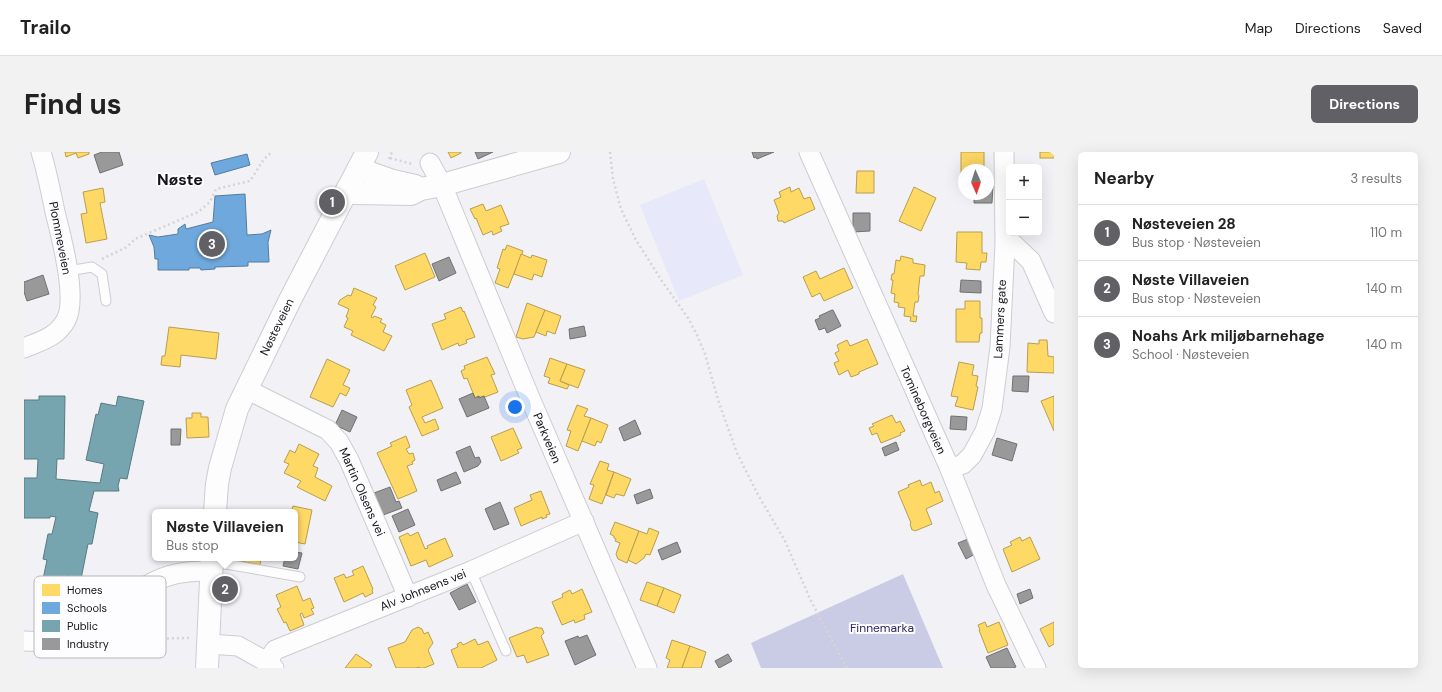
<!DOCTYPE html>
<html lang="en">
<head>
<meta charset="utf-8">
<style>
	body { margin:0; font-family:"DM Sans",sans-serif; background:#f2f2f2; color:#222 }
	.controls { position:absolute; right:12px; top:12px; display:grid; overflow:hidden; border-radius:6px; box-shadow:0 4px 16px #0002 }
	.controls button { width:36px; height:36px; display:grid; place-items:center; padding:0; border:0; border-bottom:1px solid #e0e0e0; background:#fff; color:#222; font:20px sans-serif }
	.compass { position:absolute; left:934px; top:12px; width:36px; height:36px; border-radius:50%; background:#fff; box-shadow:0 4px 16px #0002; rotate:177deg }
	.you { position:absolute; left:491px; top:255px; width:14px; height:14px; margin:-10px; border:3px solid #fff; border-radius:50%; background:#1a73e8; box-shadow:0 0 0 6px #1a73e833 }
	.badge { display:grid; place-items:center; width:26px; height:26px; border-radius:50%; background:#616165; color:#fff; font-size:13px; font-weight:700 }
	.pin { position:absolute; translate:-50% -50%; border:2px solid #fff; box-shadow:0 1px 4px #0006 }
	.popup { position:absolute; left:128px; top:357px; width:146px; height:52px; box-sizing:border-box; display:grid; place-content:center; border-radius:6px; background:#fff; filter:drop-shadow(0 1px 3px #0005); font-size:13px; white-space:nowrap; color:#767676 }
	.popup b { font-size:15px; color:#222 }
	.popup::after { content:''; position:absolute; left:50%; top:100%; margin-left:-8px; border:8px solid transparent; border-top-color:#fff }
	.list { margin:0; padding:0; list-style:none }
	h2 { display:flex; justify-content:space-between; align-items:center; height:52px; margin:0; padding:0 16px; font-size:17px }
	h2 small { font-size:13px; font-weight:400; color:#767676 }
	.list li { display:grid; grid-template-columns:26px 1fr auto; gap:12px; align-items:center; box-sizing:border-box; height:56px; padding:0 16px; border-top:1px solid #e0e0e0 }
	.list b { display:block; font-size:15px; white-space:nowrap }
	.list p { margin:0; font-size:13px; white-space:nowrap; color:#767676 }
	.list em { font-size:13px; font-style:normal; color:#767676 }
	.map { position:relative; flex:none; width:1030px; height:516px; overflow:hidden; border-radius:6px }
	header { display:flex; align-items:center; gap:24px; box-sizing:border-box; height:56px; padding:0 20px; background:#fff; border-bottom:1px solid #e0e0e0 }
	header strong { font-size:19px }
	nav { display:flex; gap:22px; margin-inline-start:auto; font-size:14px }
	.intro { display:flex; align-items:center; justify-content:space-between; box-sizing:border-box; height:96px; padding:0 24px }
	h1 { margin:0; font-size:28px }
	.button { padding:10px 18px; border-radius:6px; background:#616165; color:#fff; font-size:14px; font-weight:700 }
	main { display:flex; gap:24px; padding:0 24px }
	aside { flex:1; background:#fff; border-radius:6px; box-shadow:0 4px 16px #0002 }
	.map>svg:first-child { display:block }
	.green { fill:#e7e8f9 }
	.forest { fill:#cacce6 }
	.homes { fill:#ffd966; stroke:#b89e4e }
	.schools { fill:#6fa8dc; stroke:#537ca1 }
	.public { fill:#76a5af; stroke:#587a81 }
	.industry { fill:#999; stroke:#717172 }
	.lines { fill:none; stroke-linecap:round; stroke-linejoin:round }
	.service-casing { stroke:#cdcdd1; stroke-width:11 }
	.minor-casing { stroke:#cdcdd1; stroke-width:21 }
	.secondary-casing { stroke:#cdcdd1; stroke-width:24 }
	.path { stroke:#d5d5d7; stroke-width:2.5; stroke-dasharray:2 3; stroke-linecap:butt }
	.service { stroke:#fdfdfe; stroke-width:9 }
	.minor { stroke:#fdfdfe; stroke-width:19 }
	.secondary { stroke:#fdfdfe; stroke-width:22 }
	.labels { text-anchor:middle; stroke-width:4; stroke-linejoin:round; paint-order:stroke }
	.street-label { font-size:12px; fill:#131417; stroke:#fdfdff }
	.park-label { font-size:12px; fill:#2c285e; stroke:#fdfdff }
	.district-label { font-size:16px; font-weight:bold; fill:#131417; stroke:#fdfdff }
	.key { fill:#fdfdff; stroke:#b7b7b9; stroke-width:1 }
	.key-label { font-size:11px; fill:#131417 }
</style>
</head>
<body>
<header>
<strong>Trailo</strong>
<nav><a>Map</a><a>Directions</a><a>Saved</a></nav>
</header>
<div class="intro"><h1>Find us</h1><a class="button">Directions</a></div>
<main>
<div class="map">
<svg width="1030" height="516" viewBox="0 0 1030 516">
	<rect width="100%" height="100%" fill="#f1f1f6"/>
	<!-- green -->
	<path class="green" d="M680,27L719,123L655,149L616,53Z"/>
	<!-- forest -->
	<path class="forest" d="M879,422L919,516H737L727,491Z"/>
	<!-- homes -->
	<g class="homes">
		<path d="M41,0H65V2L54,6L52,1L42,5Z"/>
		<path d="M424,0H437V1L427,6Z"/>
		<path d="M937,0H960V18H940V31H937Z"/>
		<rect x="1016" y="0" width="14" height="6"/>
		<path d="M833,19H850V41H832Z"/>
		<path d="M766,35L767,40L775,36L780,47L786,45L791,57L760,71L759,69H754L753,64L755,61L750,48L757,45L755,40Z"/>
		<path d="M890,35L912,46L897,79L875,69Z"/>
		<path d="M79,36L81,50L76,51L83,87L62,91L57,62L63,61L59,40Z"/>
		<path d="M459,52L462,59L477,53L485,72L476,75L478,79L469,83L468,79L459,83L452,66L451,67L446,57Z"/>
		<path d="M933,80H958V101H963L962,110H957L956,118L942,117L943,111L932,110Z"/>
		<path d="M483,93L499,99L484,136L471,131L476,117L473,116L479,97L481,98Z"/>
		<path d="M401,101L411,125L381,138L371,114Z"/>
		<path d="M497,102L507,106L508,103L523,108L518,125L510,122L508,128L490,122Z"/>
		<path d="M877,104L889,107V111L901,113L900,124H896L894,142L895,144L894,150H891L889,164H893L892,170L886,169L887,165L880,164L881,156L874,155L875,151L870,150L871,142L867,141L869,128H867L868,122H870L872,108L876,109Z"/>
		<path d="M820,116L829,136L800,149L796,141L788,145L779,125L792,119L796,127Z"/>
		<path d="M330,136L353,146L349,153L352,155L347,165L349,166L350,164L358,167L356,170L362,173L359,180L368,184L360,199L327,183L329,179L320,175L324,166L322,165L325,157L314,152L316,148L324,143L327,144Z"/>
		<path d="M941,149H956V166H958V181H956L955,190H932V157H941Z"/>
		<path d="M503,151L521,158L510,185L499,187L492,185Z"/>
		<path d="M437,155L439,160L440,159L451,185L442,188L443,191L435,194L434,191L418,198L408,172L422,167L420,162Z"/>
		<path d="M521,158L537,164L531,182L523,179L522,184L512,180Z"/>
		<path d="M145,175L195,181L192,207L157,203L156,215L137,213L138,204H141Z"/>
		<path d="M843,187L854,212L835,220V222L827,225L824,218L815,223L810,211L815,209L811,201L815,199L813,193L823,188L826,194Z"/>
		<path d="M1015,188H1023L1024,204L1030,205V221L1003,220L1004,191L1015,192Z"/>
		<path d="M463,205L471,222L467,223L474,240L461,245L460,244L455,246V244L451,246L443,226L440,227L437,219L441,217L440,214Z"/>
		<path d="M526,206L543,212L536,229L545,233L543,237L524,231L526,226L520,224Z"/>
		<path d="M303,207L326,218L319,233L326,236L322,244L316,241L309,255L286,245Z"/>
		<path d="M935,210L950,213L948,223L954,224L952,234L954,235L949,258L931,254L934,245L927,244Z"/>
		<path d="M543,212L561,218L554,236L536,229Z"/>
		<path d="M407,228L419,256L398,265L401,271L411,267L415,277L398,284L385,255L388,253L382,238Z"/>
		<path d="M1030,244V279L1017,249Z"/>
		<path d="M553,253L564,257L560,264L567,266L554,299L542,294L547,279L543,278Z"/>
		<path d="M168,261H177V265H184L185,285L163,286L162,266H168Z"/>
		<path d="M868,263L872,271L876,269L881,279L876,281L877,283L857,291L853,281L848,283L845,276L850,274L848,272Z"/>
		<path d="M567,266L584,273L577,291L573,289L571,294L558,289Z"/>
		<path d="M489,276L498,296L493,298L495,301L477,309L467,285Z"/>
		<path d="M382,284L386,295L382,297L385,302L389,301L391,308L388,310L389,312L383,314L393,339L374,347L353,301L368,294L366,291Z"/>
		<path d="M275,292L295,302L289,314L294,316L291,325L308,334L301,349L273,335L277,329L260,321L265,312L260,310L266,298L271,301Z"/>
		<path d="M576,309L585,312L583,318L590,320L578,352L565,347L570,333L566,332Z"/>
		<path d="M590,320L607,327L600,344L592,342L590,346L582,343Z"/>
		<path d="M896,328L898,334L907,330L911,341L915,339L919,349L902,357L908,372L891,379L890,378H888L886,372L887,371L874,340L885,335L884,333Z"/>
		<path d="M517,339L526,362L522,363L523,365L518,367V365L497,374L490,356L508,348L506,343Z"/>
		<path d="M269,354L288,358L281,392L271,390V360H267Z"/>
		<path d="M591,370L615,379L603,411L594,407L592,402L596,391L591,389L592,387L590,386V384L586,382Z"/>
		<path d="M625,376L635,380L626,403L622,402L620,406L612,412L604,408L615,379L623,382Z"/>
		<path d="M394,380L401,397L404,396L403,394L421,386L429,404L405,415L402,408L387,414L375,385L384,381L386,384Z"/>
		<path d="M996,385L998,389L1006,385L1016,407L988,420L979,397L988,393L986,390Z"/>
		<path d="M217,406H237L236,413L216,409Z"/>
		<path d="M339,414L349,437L348,438L349,441L341,445L339,441L320,450L310,426L320,422L322,426L330,423L328,419Z"/>
		<path d="M623,430L640,436L633,454L616,448Z"/>
		<path d="M273,434L279,449L286,446L290,456L287,457L290,462L280,466L278,461L276,462L280,473L266,479L262,470L260,471L253,457L257,455L252,443Z"/>
		<path d="M640,436L657,443L650,461L633,454Z"/>
		<path d="M558,437L568,460L560,463L561,467L551,471L550,468L538,473L528,450L539,445L538,442L546,438L548,442Z"/>
		<path d="M961,470L963,475L975,470L984,493L964,501L955,478H956L954,473Z"/>
		<path d="M1030,470V492L1025,495L1016,477Z"/>
		<path d="M394,475L398,477L400,482L404,480L409,491L404,498L410,512L400,516H396L395,515L392,516H372L364,496L381,490L388,478Z"/>
		<path d="M513,475L514,476H518L520,481L517,484L525,503L503,511L500,503L493,505L485,486Z"/>
		<path d="M451,487L454,493L464,489L473,508L457,516H434L427,498L434,495L433,492L437,490L439,493Z"/>
		<path d="M648,488L666,494L658,516H643L646,508L642,506Z"/>
		<path d="M666,494L682,500L677,516H658Z"/>
		<path d="M332,502L348,513L346,516H321Z"/>
	</g>
	<!-- schools -->
	<g class="schools">
		<path d="M223,2L226,13L191,23L187,11Z"/>
		<path d="M221,42L223,83L238,82L247,78L244,90L245,110H224V114L191,115V117L177,118L176,116H165V118H134V107H131L130,95L125,83L134,85L154,82V77L161,72L162,77L189,70L191,44Z"/>
	</g>
	<!-- public -->
	<path class="public" d="M15,244H41L40,307H33L32,327L76,331L80,312L62,308L72,262L74,263L77,251L92,254L94,244L120,249L103,327L96,326L94,334L95,339H70L65,359L74,361L68,392H64L57,427L43,424L39,442L17,437L23,408L19,407L24,382H28L32,365L26,364V366H0V326H13L14,307H0V248H15Z"/>
	<!-- industry -->
	<g class="industry">
		<path d="M78,0H95L99,13L76,21L70,3Z"/>
		<path d="M451,0H469L454,7Z"/>
		<path d="M728,0H750L733,7L732,5L730,6Z"/>
		<path d="M964,33L969,34L968,51H950V42H946H964Z"/>
		<path d="M829,61H846V79L829,80Z"/>
		<path d="M425,105L432,121L415,129L408,112Z"/>
		<path d="M19,123L25,142L3,149L0,140V130Z"/>
		<path d="M937,128L957,129V141L936,140Z"/>
		<path d="M808,158H809L817,174L803,181L801,176L795,178L791,168L796,166L795,164Z"/>
		<path d="M560,174L562,184L546,187L545,177Z"/>
		<path d="M989,224H1005L1004,240L988,239Z"/>
		<path d="M449,241L451,246L455,244V246L460,244L465,256L443,265L435,247Z"/>
		<path d="M318,258L333,265L326,280L311,273Z"/>
		<path d="M927,264L943,265L942,278L926,277Z"/>
		<path d="M611,268L617,282L600,289L595,276Z"/>
		<path d="M147,277H157L156,293H147Z"/>
		<path d="M973,286L993,292L988,309L968,303Z"/>
		<path d="M872,290L875,298L861,304L858,296Z"/>
		<path d="M446,294L451,306L455,305L457,310L454,314L440,320L432,300Z"/>
		<path d="M432,320L437,331L417,339L413,328Z"/>
		<path d="M366,335L372,350L375,349L378,356L359,363L350,341Z"/>
		<path d="M626,337L629,346L613,352L610,343Z"/>
		<path d="M476,350L485,372L470,378L461,357Z"/>
		<path d="M384,357L391,373L375,380L368,364Z"/>
		<path d="M944,387L951,402L942,407L934,391Z"/>
		<path d="M653,390L657,400L638,408L634,398Z"/>
		<path d="M271,400L278,401L274,417L259,414L261,406H271Z"/>
		<path d="M443,432L452,450L435,458L426,441Z"/>
		<path d="M1006,437L1009,446L996,452L993,442Z"/>
		<path d="M563,483L572,503L551,513L541,489L554,484L555,486Z"/>
		<path d="M983,496L992,515L989,516H967L962,505Z"/>
		<path d="M704,502L708,509L695,516L691,509Z"/>
	</g>
	<g class="lines">
		<!-- service casing -->
		<g class="service-casing">
			<g id="service">
				<path d="M44,119L68,115L78,122L82,149"/>
				<path d="M188,411L202,412L276,425"/>
				<path d="M447,419L482,499"/>
			</g>
		</g>
		<!-- minor casing -->
		<g class="minor-casing">
			<g id="minor">
				<path d="M785,0L926,317L972,433L1012,516"/>
				<path d="M406,11L418,33L506,246L623,516"/>
				<path d="M981,92H989L1007,109L1030,161"/>
				<path d="M0,196C17,189 33,185 42,168C54,146 37,84 31,60C27,40 23,20 17,0"/>
				<path d="M222,237L304,278L315,290L325,308L384,445"/>
				<path d="M926,317L939,312L948,303L961,279L968,257L976,195L981,92L980,0"/>
				<path d="M0,489C24,489 53,495 73,479C112,441 128,417 187,419"/>
				<path d="M184,492L214,494L243,510L250,516"/>
				<path d="M243,510L251,498L447,419L560,369"/>
			</g>
		</g>
		<!-- secondary casing -->
		<g class="secondary-casing">
			<g id="secondary">
				<path d="M335,17L369,29L391,34"/>
				<path d="M323,38L331,41L387,42L397,37L418,33L535,0"/>
				<path d="M191,360L193,332L196,316L213,257L266,148L343,0"/>
				<path d="M183,516L188,406"/>
			</g>
		</g>
		<!-- path -->
		<g class="path">
			<path d="M586,0L589,27L597,57L612,88L638,129L664,166L673,183L681,202L695,251L713,301L733,341L761,389L787,449L823,516"/>
			<path d="M366,6L388,12"/>
			<path d="M365,7L368,0"/>
			<path d="M78,107L103,95L111,87L174,60L186,50L192,37L226,29L240,7L248,0"/>
			<path d="M93,485L115,487L166,486"/>
		</g>
		<!-- service -->
		<use href="#service" class="service"/>
		<!-- minor -->
		<use href="#minor" class="minor"/>
		<!-- secondary -->
		<use href="#secondary" class="secondary"/>
	</g>
	<g class="labels">
		<!-- street labels -->
		<g class="street-label">
			<text transform="translate(36 86) rotate(79)" y="4">Plommeveien</text>
			<text transform="translate(976 167) rotate(-87)" y="4">Lammers gate</text>
			<text transform="translate(253 175) rotate(-64)" y="4">Nøsteveien</text>
			<text transform="translate(899 258) rotate(66)" y="4">Tomineborgveien</text>
			<text transform="translate(523 286) rotate(67)" y="4">Parkveien</text>
			<text transform="translate(338 340) rotate(66)" y="4">Martin Olsens vei</text>
			<text transform="translate(399 438) rotate(-22)" y="4">Alv Johnsens vei</text>
		</g>
		<!-- park labels -->
		<g class="park-label">
			<text x="858" y="480">Finnemarka</text>
		</g>
		<!-- district labels -->
		<g class="district-label">
			<text x="156" y="33">Nøste</text>
		</g>
	</g>
	<!-- legend -->
	<rect x="10" y="424" width="132" height="82" rx="6" class="key"/>
	<rect x="18" y="432" width="18" height="12" fill="#ffd966"/>
	<rect x="18" y="450" width="18" height="12" fill="#6fa8dc"/>
	<rect x="18" y="468" width="18" height="12" fill="#76a5af"/>
	<rect x="18" y="486" width="18" height="12" fill="#999"/>
	<g class="key-label">
		<text x="43" y="442">Homes</text>
		<text x="43" y="460">Schools</text>
		<text x="43" y="478">Public</text>
		<text x="43" y="496">Industry</text>
	</g>
</svg>
<div class="controls">
<button>+</button>
<button>−</button>
</div>
<svg class="compass" viewBox="-18 -18 36 36"><path d="M0-13l5 13h-10z" fill="#e53935"/><path d="M0 13l5-13h-10z" fill="#767676"/></svg>
<div class="you"></div>
<div class="pin badge" style="left:308px;top:50px">1</div>
<div class="pin badge" style="left:201px;top:437px">2</div>
<div class="popup"><b>Nøste Villaveien</b>Bus stop</div>
<div class="pin badge" style="left:188px;top:92px">3</div>
</div>
<aside>
<h2>Nearby<small>3 results</small></h2>
<ul class="list">
<li><span class="badge">1</span><div><b>Nøsteveien 28</b><p>Bus stop · Nøsteveien</p></div><em>110 m</em></li>
<li><span class="badge">2</span><div><b>Nøste Villaveien</b><p>Bus stop · Nøsteveien</p></div><em>140 m</em></li>
<li><span class="badge">3</span><div><b>Noahs Ark miljøbarnehage</b><p>School · Nøsteveien</p></div><em>140 m</em></li>
</ul>
</aside>
</main>
</body>
</html>
